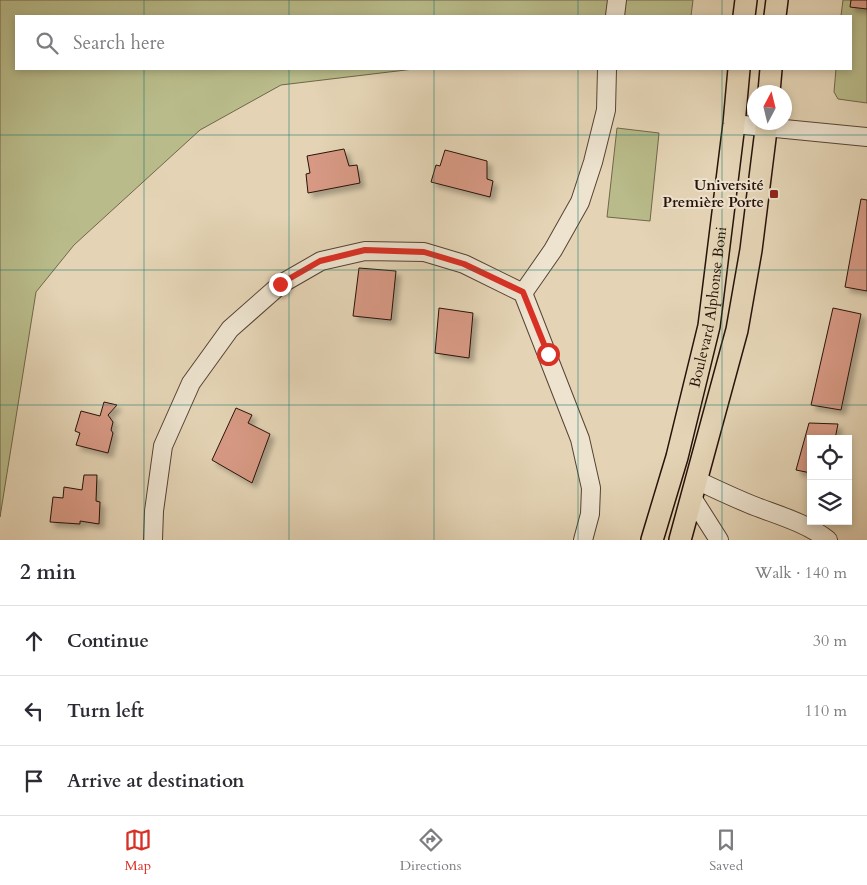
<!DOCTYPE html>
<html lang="en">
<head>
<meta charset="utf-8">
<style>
	body { margin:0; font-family:Cardo,serif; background:#f2f2f3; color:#2b2b33 }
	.controls { position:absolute; right:15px; bottom:15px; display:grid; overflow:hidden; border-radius:0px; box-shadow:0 2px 8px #0003 }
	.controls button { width:45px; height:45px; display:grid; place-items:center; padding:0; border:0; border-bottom:1px solid #e1e1e2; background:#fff; color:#2b2b33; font:25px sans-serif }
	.compass { position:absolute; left:747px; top:85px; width:45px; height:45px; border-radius:50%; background:#fff; box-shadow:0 2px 8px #0003; rotate:7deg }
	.stop { position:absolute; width:15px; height:15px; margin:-11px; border:4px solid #d93025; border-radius:50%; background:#fff }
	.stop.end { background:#d93025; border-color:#fff; box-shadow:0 1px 5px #0008 }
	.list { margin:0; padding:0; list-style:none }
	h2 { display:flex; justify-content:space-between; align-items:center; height:65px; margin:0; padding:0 20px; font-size:21px }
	h2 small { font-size:16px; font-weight:400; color:#7c7c81 }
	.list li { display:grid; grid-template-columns:32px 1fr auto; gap:15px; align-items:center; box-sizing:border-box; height:70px; padding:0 20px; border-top:1px solid #e1e1e2 }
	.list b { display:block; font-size:19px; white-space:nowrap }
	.list em { font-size:16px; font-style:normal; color:#7c7c81 }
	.icon { flex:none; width:28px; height:28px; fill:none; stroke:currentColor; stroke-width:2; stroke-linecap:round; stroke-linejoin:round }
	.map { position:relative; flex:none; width:867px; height:540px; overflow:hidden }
	.search { position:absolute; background:#fff; box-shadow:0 2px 8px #0003; left:15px; right:15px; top:15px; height:55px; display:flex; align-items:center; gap:12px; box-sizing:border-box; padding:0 18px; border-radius:0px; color:#7c7c81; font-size:19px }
	.sheet { height:275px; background:#fff }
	nav { display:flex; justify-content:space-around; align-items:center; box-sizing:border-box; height:70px; border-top:1px solid #e1e1e2; background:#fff; font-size:14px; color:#7c7c81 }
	nav a { display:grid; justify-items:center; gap:2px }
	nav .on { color:#d93025 }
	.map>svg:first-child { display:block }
	.green { fill:#b9bb8a; stroke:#70664a }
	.building { fill:#d79984; stroke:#281209; filter:url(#shadow) }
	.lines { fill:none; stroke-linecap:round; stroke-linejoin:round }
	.minor-casing { stroke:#574234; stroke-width:20 }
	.major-casing { stroke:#281209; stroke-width:24 }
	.minor { stroke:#ede3cf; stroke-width:18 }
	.major { stroke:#e4d4b5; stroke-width:21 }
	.route { stroke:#d93025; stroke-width:6 }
	.grid { fill:none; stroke:#0f766e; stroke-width:1; stroke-opacity:0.55 }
	.poi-dot { fill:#8f2418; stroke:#ede3cf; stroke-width:2 }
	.labels { text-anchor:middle; stroke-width:4; stroke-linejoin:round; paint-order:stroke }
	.poi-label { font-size:15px; font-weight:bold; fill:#281209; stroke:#ede3cf; text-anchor:end }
	.street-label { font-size:15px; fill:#281209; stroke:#ede3cf }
</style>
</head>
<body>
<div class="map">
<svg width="867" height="540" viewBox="0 0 867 540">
	<defs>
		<filter id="shadow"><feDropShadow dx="4.5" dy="4.5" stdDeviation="2.5" flood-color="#0004"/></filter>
	</defs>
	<rect width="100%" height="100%" fill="#e4d4b5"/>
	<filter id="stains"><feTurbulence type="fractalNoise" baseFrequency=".004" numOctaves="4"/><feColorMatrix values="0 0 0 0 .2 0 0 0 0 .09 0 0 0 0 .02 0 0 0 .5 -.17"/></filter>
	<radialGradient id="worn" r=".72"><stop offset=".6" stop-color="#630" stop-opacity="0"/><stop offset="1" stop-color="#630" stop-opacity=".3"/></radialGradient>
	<!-- green -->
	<g class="green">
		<path d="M0,0H693L691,16H16V69H414L281,85L200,130L74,245L36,292L0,517Z"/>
		<path d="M843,0H867V103L838,99L834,92L836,69H851V16H841Z"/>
		<path d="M617,128L659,133L650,221L607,217Z"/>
	</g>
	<!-- building -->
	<g class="building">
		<path d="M851,0H867V9L850,7Z"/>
		<path d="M344,149L349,166L357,165L360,183L308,193L306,174L310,173L307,156Z"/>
		<path d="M445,150L487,161V179L493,181L490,197L431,182L436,165L440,166Z"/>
		<path d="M861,199L867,200V291L845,287Z"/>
		<path d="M359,268L396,271L391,320L353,316Z"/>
		<path d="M439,308L473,313L469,358L435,353Z"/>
		<path d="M833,308L861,314L841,410L811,405Z"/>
		<path d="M104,402L117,405L108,415L113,422L111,430L113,433L108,453L76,445L80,433L75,431L81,411L100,416Z"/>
		<path d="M236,408L252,415L248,423L270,434L252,483L212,460Z"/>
		<path d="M809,423L838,424L835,439H811V473L796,470Z"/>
		<path d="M84,475H97L96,501L100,502L99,524L80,521V524L50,522L53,497L63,498L64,487L82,490Z"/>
	</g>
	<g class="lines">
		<!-- minor casing -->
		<g class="minor-casing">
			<g id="minor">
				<path d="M615,16L617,0"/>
				<path d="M734,124L867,137"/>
				<path d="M523,293L553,250L580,202L593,162L606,110L607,69"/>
				<path d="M696,480C716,489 736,499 757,507C781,516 808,524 828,540"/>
				<path d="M691,496L719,540"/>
				<path d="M153,540L154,511L163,446L191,383L230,329L281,284L321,261L365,251L424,252L464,264L523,293L580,439L591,488L590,514L583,540"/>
			</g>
		</g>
		<!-- major casing -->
		<g class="major-casing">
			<g id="major">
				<path d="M744,16L746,0"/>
				<path d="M775,16L777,0"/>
				<path d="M769,92L771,69"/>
				<path id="s1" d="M652,540L677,457L709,326L734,124L739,69"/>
				<path d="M680,540L737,330L751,250L767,122"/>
			</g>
		</g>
		<!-- minor -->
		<use href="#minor" class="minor"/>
		<!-- major -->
		<use href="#major" class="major"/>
	</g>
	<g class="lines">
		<!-- route -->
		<path class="route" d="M280,284L320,261L365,250L424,252L464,264L523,292L548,354"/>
	</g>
	<!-- grid -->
	<path class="grid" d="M144,0V16M289,0V16M434,0V16M578,0V16M722,0V16M144,69V540M289,69V540M434,69V540M578,69V540M722,69V540M0,135H867M0,270H867M0,405H867"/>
	<!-- markers -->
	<rect class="poi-dot" x="769" y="189" width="10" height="10" rx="2.5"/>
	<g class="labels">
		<!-- poi labels -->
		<g class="poi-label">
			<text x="764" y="190">Université<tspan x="764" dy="17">Première Porte</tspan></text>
		</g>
		<!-- street labels -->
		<g class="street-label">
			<text dy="5" stroke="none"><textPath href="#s1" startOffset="240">Boulevard Alphonse Boni</textPath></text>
		</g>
	</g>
	<rect width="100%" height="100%" filter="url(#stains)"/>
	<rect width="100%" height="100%" fill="url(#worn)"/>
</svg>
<div class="controls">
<button><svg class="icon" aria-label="locate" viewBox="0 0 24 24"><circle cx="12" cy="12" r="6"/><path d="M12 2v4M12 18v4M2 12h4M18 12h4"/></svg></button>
<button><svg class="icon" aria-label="layers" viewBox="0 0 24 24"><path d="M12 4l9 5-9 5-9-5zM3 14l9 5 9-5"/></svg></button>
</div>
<svg class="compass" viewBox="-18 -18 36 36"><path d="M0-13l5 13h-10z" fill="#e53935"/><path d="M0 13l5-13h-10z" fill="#7c7c81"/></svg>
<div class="stop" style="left:548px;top:354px"></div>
<div class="stop end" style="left:280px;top:284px"></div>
<div class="search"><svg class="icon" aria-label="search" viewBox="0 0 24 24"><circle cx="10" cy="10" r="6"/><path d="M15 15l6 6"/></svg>Search here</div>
</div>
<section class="sheet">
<h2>2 min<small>Walk · 140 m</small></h2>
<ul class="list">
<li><svg class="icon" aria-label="ahead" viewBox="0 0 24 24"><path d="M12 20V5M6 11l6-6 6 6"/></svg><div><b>Continue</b></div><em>30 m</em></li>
<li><svg class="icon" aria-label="left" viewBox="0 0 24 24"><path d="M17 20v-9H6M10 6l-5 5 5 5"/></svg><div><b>Turn left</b></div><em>110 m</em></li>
<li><svg class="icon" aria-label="arrive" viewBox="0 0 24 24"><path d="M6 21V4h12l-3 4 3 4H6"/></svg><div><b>Arrive at destination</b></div></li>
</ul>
</section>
<nav>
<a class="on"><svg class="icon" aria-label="map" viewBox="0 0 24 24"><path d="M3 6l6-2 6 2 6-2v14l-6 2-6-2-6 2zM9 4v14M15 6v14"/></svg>Map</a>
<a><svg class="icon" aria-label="directions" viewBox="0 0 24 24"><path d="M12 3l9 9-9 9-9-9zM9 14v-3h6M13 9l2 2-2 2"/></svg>Directions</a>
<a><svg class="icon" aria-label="saved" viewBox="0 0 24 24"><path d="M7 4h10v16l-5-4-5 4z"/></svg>Saved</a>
</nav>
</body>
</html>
